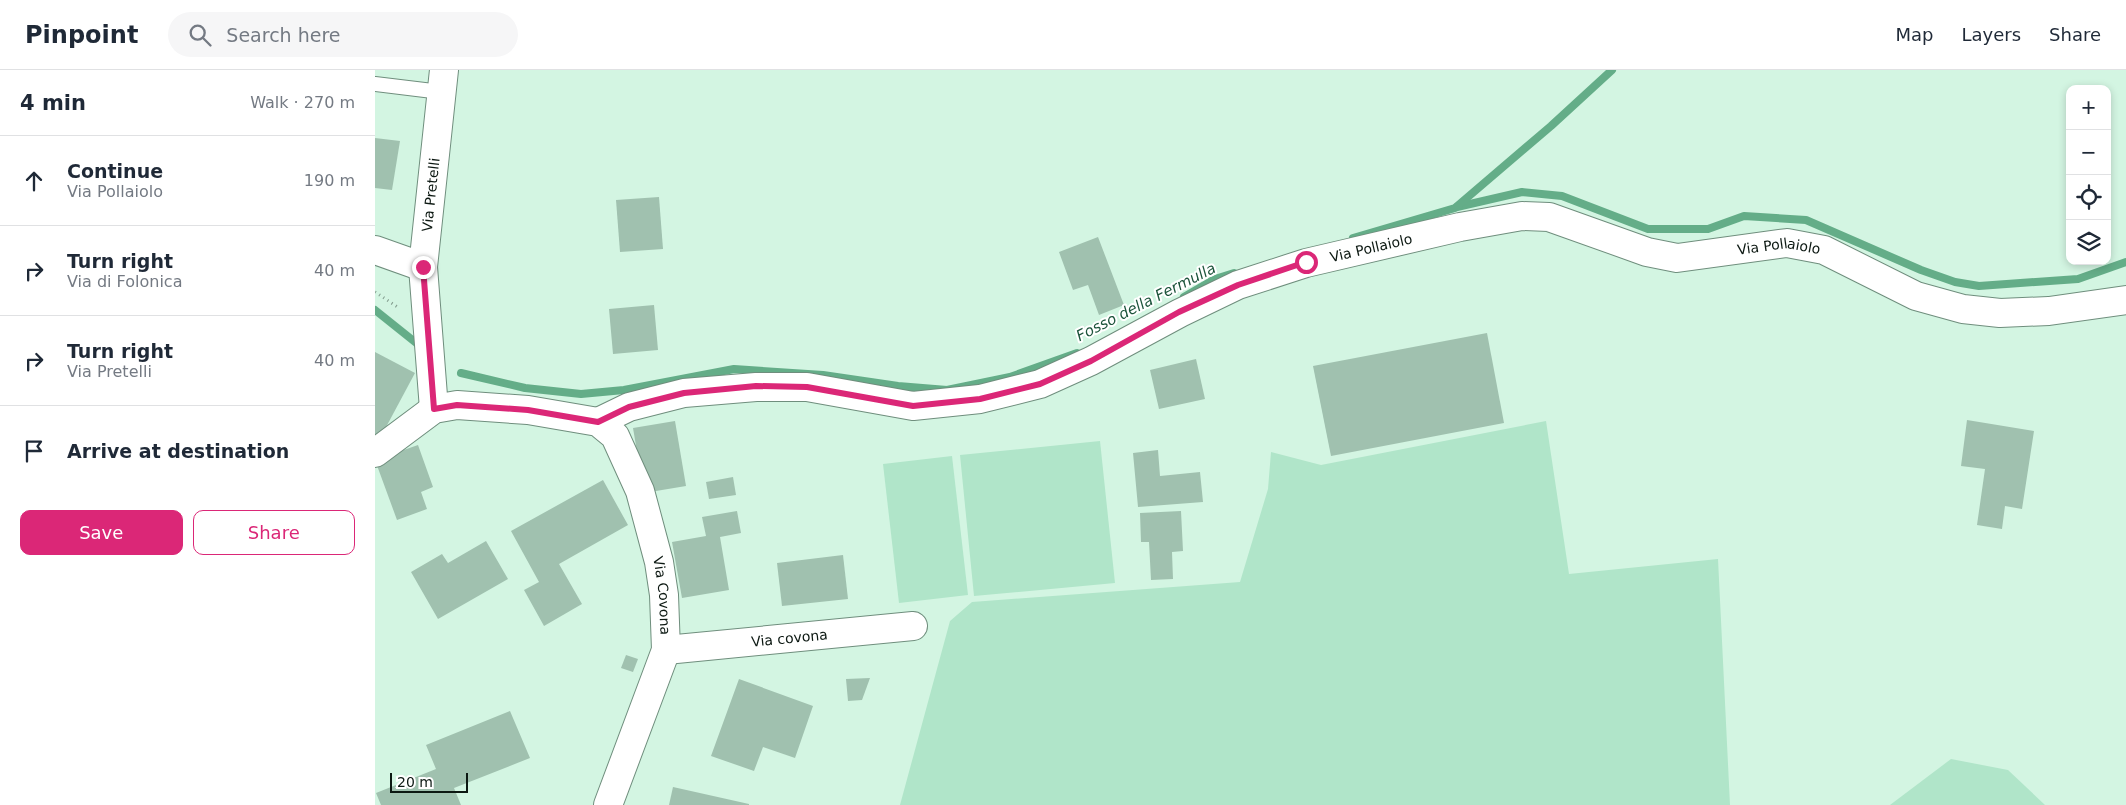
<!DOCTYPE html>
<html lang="en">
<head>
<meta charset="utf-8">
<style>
	body { margin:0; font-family:"DejaVu Sans",sans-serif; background:#f6f6f7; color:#1f2937 }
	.controls { position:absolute; right:15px; top:15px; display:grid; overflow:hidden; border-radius:10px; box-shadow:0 2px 8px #0003 }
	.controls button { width:45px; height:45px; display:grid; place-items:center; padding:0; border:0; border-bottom:1px solid #e0e1e3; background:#fff; color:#1f2937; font:25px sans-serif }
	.scale { position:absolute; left:15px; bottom:12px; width:78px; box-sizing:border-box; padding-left:5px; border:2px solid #0c1812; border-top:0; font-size:14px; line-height:18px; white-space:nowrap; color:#0c1812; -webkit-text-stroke:4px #fff; paint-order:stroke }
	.stop { position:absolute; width:15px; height:15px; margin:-11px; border:4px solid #db2777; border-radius:50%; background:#fff }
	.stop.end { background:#db2777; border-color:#fff; box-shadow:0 1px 5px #0008 }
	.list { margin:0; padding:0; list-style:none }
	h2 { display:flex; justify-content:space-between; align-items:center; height:65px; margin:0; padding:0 20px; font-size:21px }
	h2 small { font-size:16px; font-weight:400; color:#747a83 }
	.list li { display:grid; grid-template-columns:32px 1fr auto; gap:15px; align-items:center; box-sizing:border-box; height:90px; padding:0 20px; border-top:1px solid #e0e1e3 }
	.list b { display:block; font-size:19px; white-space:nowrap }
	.list p { margin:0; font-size:16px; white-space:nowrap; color:#747a83 }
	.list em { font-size:16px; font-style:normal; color:#747a83 }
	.actions { display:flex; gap:10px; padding:15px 20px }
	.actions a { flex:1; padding:11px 0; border:1px solid #db2777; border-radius:10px; text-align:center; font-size:18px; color:#db2777 }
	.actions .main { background:#db2777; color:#fff }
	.icon { flex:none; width:28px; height:28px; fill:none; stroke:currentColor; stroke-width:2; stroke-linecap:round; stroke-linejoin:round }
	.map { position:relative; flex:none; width:1751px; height:735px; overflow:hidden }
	header { display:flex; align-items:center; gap:30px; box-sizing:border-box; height:70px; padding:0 25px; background:#fff; border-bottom:1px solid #e0e1e3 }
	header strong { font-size:24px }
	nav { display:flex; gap:28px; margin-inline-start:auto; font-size:18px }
	.search { width:350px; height:45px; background:#f6f6f7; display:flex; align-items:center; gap:12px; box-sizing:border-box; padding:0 18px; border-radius:28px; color:#747a83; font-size:19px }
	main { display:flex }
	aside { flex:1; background:#fff }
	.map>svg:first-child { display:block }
	.green { fill:#b0e5c9 }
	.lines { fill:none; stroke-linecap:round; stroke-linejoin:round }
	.stream { stroke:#64ad88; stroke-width:8 }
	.building { fill:#a0c1af }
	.lane-casing { stroke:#6f8e7d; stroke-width:16 }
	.street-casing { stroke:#6f8e7d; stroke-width:30 }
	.path { stroke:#839c8e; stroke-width:3; stroke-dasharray:1 4; stroke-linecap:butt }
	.lane { stroke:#fff; stroke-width:14 }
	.street { stroke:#fff; stroke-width:28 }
	.route { stroke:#db2777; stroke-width:6 }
	.labels { text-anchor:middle; stroke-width:4; stroke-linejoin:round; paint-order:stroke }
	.street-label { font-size:14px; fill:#0c1812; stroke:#fff }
	.water-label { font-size:15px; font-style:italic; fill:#1c543b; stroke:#fff }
</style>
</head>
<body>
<header>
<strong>Pinpoint</strong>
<div class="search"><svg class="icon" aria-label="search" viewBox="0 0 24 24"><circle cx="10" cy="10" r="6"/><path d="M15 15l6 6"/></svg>Search here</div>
<nav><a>Map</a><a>Layers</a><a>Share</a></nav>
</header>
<main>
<aside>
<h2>4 min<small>Walk · 270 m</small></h2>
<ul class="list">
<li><svg class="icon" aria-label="ahead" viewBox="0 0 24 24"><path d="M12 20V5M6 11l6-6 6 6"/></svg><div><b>Continue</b><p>Via Pollaiolo</p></div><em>190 m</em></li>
<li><svg class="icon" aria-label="right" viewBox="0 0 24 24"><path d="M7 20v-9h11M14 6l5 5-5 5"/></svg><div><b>Turn right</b><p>Via di Folonica</p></div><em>40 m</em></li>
<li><svg class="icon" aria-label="right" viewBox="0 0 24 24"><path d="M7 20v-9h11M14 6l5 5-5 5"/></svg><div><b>Turn right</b><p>Via Pretelli</p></div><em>40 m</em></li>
<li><svg class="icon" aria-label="arrive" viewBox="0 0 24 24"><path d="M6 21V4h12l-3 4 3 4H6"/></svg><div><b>Arrive at destination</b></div></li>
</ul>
<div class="actions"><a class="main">Save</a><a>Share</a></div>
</aside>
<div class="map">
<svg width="1751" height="735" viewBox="0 0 1751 735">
	<rect width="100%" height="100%" fill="#d3f5e2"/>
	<!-- green -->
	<g class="green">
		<path d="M1171,351L1194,504L1343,489L1355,735H525L575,551L597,532L865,512L893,419L896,382L946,395Z"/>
		<path d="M725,371L740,513L599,526L585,385Z"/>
		<path d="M577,386L593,525L524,533L508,394Z"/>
		<path d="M1576,689L1633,700L1670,735H1515Z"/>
	</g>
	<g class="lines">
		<!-- stream -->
		<g class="stream">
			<path d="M1082,137L1147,122L1187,126L1273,159H1333L1369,146L1431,150L1546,200L1580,212L1604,216L1703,209L1751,192"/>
			<path d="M978,168L1080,138L1176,56L1237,0"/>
			<path d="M809,227L840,209L859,203"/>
			<path d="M0,240L45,276"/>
			<path d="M86,303L150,318L206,324L249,320L359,299L448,305L523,316L572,320L635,307L702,283"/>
		</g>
	</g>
	<!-- building -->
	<g class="building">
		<path d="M0,68L25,71L17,120L0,118Z"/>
		<path d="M284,127L288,179L245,182L241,130Z"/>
		<path d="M723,167L749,235L724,245L713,215L698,220L684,182Z"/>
		<path d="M279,235L283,280L238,284L234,239Z"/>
		<path d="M1112,263L1129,353L956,386L938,296Z"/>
		<path d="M0,282L40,303L2,374L0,372Z"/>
		<path d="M821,289L830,329L784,339L775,300Z"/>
		<path d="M1592,350L1659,361L1647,439L1630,436L1627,459L1602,455L1610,399L1586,396Z"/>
		<path d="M300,351L311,416L269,423L258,358Z"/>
		<path d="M43,375L58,417L46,422L52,439L22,450L0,390Z"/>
		<path d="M783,380L785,406L825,402L828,432L763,437L758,383Z"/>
		<path d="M358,407L361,425L334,429L331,412Z"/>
		<path d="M228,410L253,455L184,494L207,534L169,556L149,520L164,512L136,461Z"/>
		<path d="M362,441L366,463L345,467L354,520L307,528L297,472L331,466L327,447Z"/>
		<path d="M806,441L808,481L797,482L798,509L776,510L774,472H766L765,443Z"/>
		<path d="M111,471L133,509L63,549L36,502L67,484L73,493Z"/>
		<path d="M468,485L473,529L407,536L402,493Z"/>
		<path d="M251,585L263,589L258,602L246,598Z"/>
		<path d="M495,608L487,630L473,631L471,609Z"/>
		<path d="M364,609L438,636L420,688L388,677L379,701L336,686Z"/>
		<path d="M135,641L155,688L79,718L86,735H6L1,723L61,699L51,675Z"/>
		<path d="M298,717L374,734V735H294Z"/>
	</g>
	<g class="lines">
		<!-- lane casing -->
		<g class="lane-casing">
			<path id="lane" d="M0,14L66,22"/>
		</g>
		<!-- street casing -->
		<g class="street-casing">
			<g id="street">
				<path d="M0,180L48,197"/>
				<path id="s1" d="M59,339L48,197L69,0"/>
				<path id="s2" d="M223,352L254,337L309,323L381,317H432L538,336L605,329L665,314L716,291L805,243L863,215L931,193L1085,157L1147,146L1174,147L1272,182L1302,188L1412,173L1449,180L1541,226L1588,239L1625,243L1674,241L1751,230"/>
				<path id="s3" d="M0,383L59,339L82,335L153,340L223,352L240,366L265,421L284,492L289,525L291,580L233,735"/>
				<path id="s4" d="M291,580L538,556"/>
			</g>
		</g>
		<!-- path -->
		<path class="path" d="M0,222L24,238"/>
		<!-- lane -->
		<use href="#lane" class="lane"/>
		<!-- street -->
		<use href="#street" class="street"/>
	</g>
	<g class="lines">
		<!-- route -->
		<path class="route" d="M48,197L59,339L82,335L153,340L223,352L254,337L309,323L381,316L432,317L538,336L605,329L665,314L716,291L804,242L863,215L931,192"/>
	</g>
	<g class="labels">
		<!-- street labels -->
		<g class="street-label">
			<text dy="5" stroke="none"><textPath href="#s1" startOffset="215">Via Pretelli</textPath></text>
			<text dy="5" stroke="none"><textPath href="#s2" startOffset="811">Via Pollaiolo</textPath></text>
			<text dy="5" stroke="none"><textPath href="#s2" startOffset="1230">Via Pollaiolo</textPath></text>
			<text dy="5" stroke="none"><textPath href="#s3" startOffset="429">Via Covona</textPath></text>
			<text dy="5" stroke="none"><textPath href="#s4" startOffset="124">Via covona</textPath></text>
		</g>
		<!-- water labels -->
		<g class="water-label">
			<text transform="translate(771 232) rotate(-27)" y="5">Fosso della Fermulla</text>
		</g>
	</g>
</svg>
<div class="controls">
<button>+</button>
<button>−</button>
<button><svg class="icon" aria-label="locate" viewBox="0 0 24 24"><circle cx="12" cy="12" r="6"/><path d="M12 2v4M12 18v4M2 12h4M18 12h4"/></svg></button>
<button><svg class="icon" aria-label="layers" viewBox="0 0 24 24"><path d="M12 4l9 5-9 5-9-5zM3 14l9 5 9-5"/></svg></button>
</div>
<div class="scale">20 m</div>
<div class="stop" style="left:931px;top:192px"></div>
<div class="stop end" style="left:48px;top:197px"></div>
</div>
</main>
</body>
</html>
